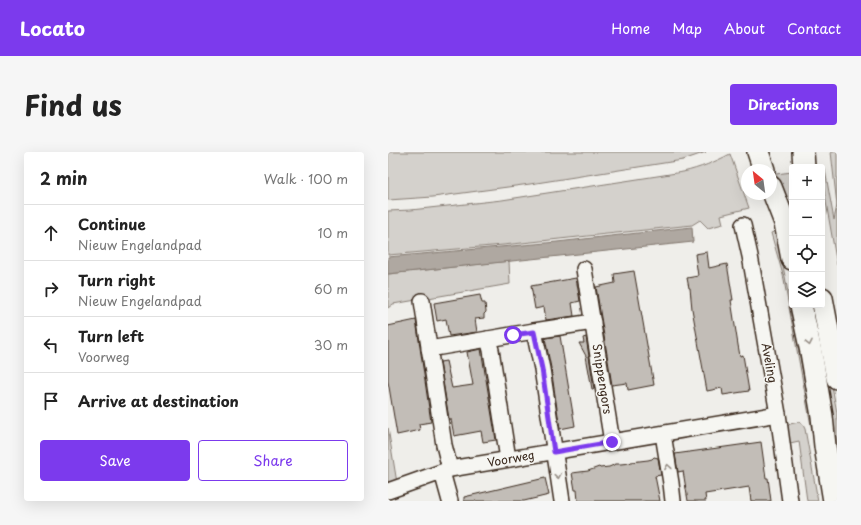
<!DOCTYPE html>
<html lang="en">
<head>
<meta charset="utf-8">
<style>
	body { margin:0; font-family:"Playpen Sans",sans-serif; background:#f6f6f6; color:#222 }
	.controls { position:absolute; right:12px; top:12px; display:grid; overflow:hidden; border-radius:4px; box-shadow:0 4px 16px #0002 }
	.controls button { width:36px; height:36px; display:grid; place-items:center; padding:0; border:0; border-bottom:1px solid #e0e0e0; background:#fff; color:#222; font:20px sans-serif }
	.compass { position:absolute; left:353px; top:12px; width:36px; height:36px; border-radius:50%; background:#fff; box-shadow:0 4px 16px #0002; rotate:331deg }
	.stop { position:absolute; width:12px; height:12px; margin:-9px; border:3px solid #7c3aed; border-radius:50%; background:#fff }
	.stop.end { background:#7c3aed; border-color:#fff; box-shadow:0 1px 4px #0008 }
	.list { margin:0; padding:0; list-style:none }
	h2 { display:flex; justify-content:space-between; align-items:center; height:52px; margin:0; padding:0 16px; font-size:17px }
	h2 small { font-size:13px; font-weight:400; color:#767676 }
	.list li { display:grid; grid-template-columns:26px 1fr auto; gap:12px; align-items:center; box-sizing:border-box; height:56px; padding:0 16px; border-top:1px solid #e0e0e0 }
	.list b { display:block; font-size:15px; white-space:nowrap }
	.list p { margin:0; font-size:13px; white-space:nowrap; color:#767676 }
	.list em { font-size:13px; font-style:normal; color:#767676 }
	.actions { display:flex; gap:8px; padding:12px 16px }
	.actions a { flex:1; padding:9px 0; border:1px solid #7c3aed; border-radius:4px; text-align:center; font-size:14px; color:#7c3aed }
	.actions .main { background:#7c3aed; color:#fff }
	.icon { flex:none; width:22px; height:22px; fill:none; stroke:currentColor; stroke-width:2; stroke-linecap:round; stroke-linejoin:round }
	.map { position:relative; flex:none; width:449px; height:349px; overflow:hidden; border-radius:4px }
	header { display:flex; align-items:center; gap:24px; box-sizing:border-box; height:56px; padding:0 20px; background:#7c3aed; color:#fff }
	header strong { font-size:19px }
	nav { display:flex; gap:22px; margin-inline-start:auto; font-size:14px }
	.intro { display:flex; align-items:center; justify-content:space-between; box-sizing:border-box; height:96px; padding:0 24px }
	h1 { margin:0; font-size:28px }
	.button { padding:10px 18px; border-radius:4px; background:#7c3aed; color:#fff; font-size:14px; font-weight:700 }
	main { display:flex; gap:24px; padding:0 24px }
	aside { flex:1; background:#fff; border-radius:4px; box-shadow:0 4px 16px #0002 }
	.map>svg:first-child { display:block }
	.green { fill:#d4d1cc; stroke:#887e75 }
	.water { fill:#afa8a1; stroke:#81766d }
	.building { fill:#c2bdb7; stroke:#3b2a1e }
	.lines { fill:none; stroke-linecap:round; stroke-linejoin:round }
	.street-casing { stroke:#3b2a1e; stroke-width:18 }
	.secondary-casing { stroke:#3b2a1e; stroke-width:24 }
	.street { stroke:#f6f6f2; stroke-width:15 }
	.secondary { stroke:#f6f6f2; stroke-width:21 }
	.oneway { stroke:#989088 }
	.route { stroke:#7c3aed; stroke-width:5 }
	.labels { text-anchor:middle; stroke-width:3; stroke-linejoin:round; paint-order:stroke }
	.street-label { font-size:12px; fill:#3b2a1e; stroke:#f6f6f2 }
</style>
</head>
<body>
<header>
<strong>Locato</strong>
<nav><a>Home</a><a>Map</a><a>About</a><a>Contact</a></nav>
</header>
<div class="intro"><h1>Find us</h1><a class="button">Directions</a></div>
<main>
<aside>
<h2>2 min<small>Walk · 100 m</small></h2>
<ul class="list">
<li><svg class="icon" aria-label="ahead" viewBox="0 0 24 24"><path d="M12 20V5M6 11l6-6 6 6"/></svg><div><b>Continue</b><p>Nieuw Engelandpad</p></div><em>10 m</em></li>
<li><svg class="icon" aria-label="right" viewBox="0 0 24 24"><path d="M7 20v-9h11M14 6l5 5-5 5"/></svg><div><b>Turn right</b><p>Nieuw Engelandpad</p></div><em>60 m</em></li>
<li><svg class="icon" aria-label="left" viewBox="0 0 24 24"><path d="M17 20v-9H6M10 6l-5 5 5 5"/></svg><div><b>Turn left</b><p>Voorweg</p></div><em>30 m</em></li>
<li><svg class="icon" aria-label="arrive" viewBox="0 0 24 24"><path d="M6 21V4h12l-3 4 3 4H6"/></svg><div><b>Arrive at destination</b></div></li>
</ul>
<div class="actions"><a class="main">Save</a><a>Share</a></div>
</aside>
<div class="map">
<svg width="449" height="349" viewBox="0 0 449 349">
	<rect width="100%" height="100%" fill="#efeeea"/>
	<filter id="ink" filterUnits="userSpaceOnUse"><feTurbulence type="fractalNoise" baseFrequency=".025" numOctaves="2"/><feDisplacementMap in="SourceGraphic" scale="8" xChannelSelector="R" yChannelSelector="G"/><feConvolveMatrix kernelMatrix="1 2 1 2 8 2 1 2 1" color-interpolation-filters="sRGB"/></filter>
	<g filter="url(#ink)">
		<!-- green -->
		<g class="green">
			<path d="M0,0H318L295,8L142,32L45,45L0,48Z"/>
			<path d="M443,0H449V113L434,27V19L437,18L446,68L449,53Z"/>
			<path d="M342,2L361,56L333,63L335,72L320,76L312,68L304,73L115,93L0,103V59L23,58L114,48L295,20C312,16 327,10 342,2Z"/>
			<path d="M404,20V63L396,39L388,22Z"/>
			<path d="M388,79L393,103L439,349H437L395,123L383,81Z"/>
			<path d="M121,109L122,132L5,152L0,156V122Z"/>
			<path d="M420,153H429L449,261V306Z"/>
			<path d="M411,270L415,273L417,277L430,349H419L411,289L402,291L399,275L402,272Z"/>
			<path d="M0,276L9,331L0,334Z"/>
		</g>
		<!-- water -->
		<path class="water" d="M304,75L305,90L0,122V105L169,90Z"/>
		<!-- building -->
		<g class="building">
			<path d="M319,100L321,116L339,112L345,148H343L350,193L352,204L355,203L361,239L335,243L334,236L319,239L304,157L302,136H301L299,126L310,124L307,102Z"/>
			<path d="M246,119L266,233L240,238L239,231L224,233L208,135L227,131L226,122Z"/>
			<path d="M188,126L192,149L184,151L186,164L158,168L156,155L147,157L143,134Z"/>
			<path d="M92,143L94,151H97L98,160L96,162V166L87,167L89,180L61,184L58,167L49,169L46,151Z"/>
			<path d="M28,168L43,270L31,272L32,278L9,283L0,229V174Z"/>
			<path d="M172,184L187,274L172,277L163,216L157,186Z"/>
			<path d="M198,185L206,237H204L198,204L191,191H196L195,186Z"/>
			<path d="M93,197L108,288L95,290L93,279L66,284L63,267H61L52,210L58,209L64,236L85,233L79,200Z"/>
			<path d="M373,290L378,326H380L383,349H363L361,335L317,342L318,349H300L295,319L290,320L287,302Z"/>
			<path d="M266,305L270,306L273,323L267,324L272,349H190L189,338H187L184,321L200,319L211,315L212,316L221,315L228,312H233L242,311L243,310L260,308L264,307Z"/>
			<path d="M157,326L161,343L136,349H76V345Z"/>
		</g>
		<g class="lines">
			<!-- street casing -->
			<g class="street-casing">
				<g id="street">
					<path d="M355,73L362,104L390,262L402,349"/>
					<path d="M196,117L224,290"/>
					<path d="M34,149L56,293L62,317"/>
					<path d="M146,179L205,170"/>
					<path d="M41,197L100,187"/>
					<path d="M275,282L283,331L285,349"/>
					<path d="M120,307L103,198L100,187L146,179L154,217L174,349"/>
					<path d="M54,320L62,349"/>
					<path d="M0,339L62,317L390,262"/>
				</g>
			</g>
			<!-- secondary casing -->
			<g class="secondary-casing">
				<g id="secondary">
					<path d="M370,0L376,18"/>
					<path d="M415,0L416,15"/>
					<path d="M383,35L397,71L404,107"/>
					<path d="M434,146L449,226"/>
					<path d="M413,153L423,200L434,264L437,294L446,349"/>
				</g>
			</g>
			<!-- street -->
			<use href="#street" class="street"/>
			<!-- secondary -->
			<use href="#secondary" class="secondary"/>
		</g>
		<!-- one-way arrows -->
		<defs><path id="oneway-chevron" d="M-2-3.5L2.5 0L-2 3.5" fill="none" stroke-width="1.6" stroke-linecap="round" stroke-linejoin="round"/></defs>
		<g class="oneway">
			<use href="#oneway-chevron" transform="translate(421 191) rotate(78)"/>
			<use href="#oneway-chevron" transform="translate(280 315) rotate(-99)"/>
			<use href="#oneway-chevron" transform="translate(170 324) rotate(81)"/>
		</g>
	</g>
	<g class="lines" filter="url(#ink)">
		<!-- route -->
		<path class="route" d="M125,183L146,180L154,217L166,300L224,290"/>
	</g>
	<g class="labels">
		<!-- street labels -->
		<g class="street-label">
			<text transform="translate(381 211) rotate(80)" y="4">Aveling</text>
			<text transform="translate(214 227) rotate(81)" y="4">Snippengors</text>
			<text transform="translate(123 307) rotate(-10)" y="4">Voorweg</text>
		</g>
	</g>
</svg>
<div class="controls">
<button>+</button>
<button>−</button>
<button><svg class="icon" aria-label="locate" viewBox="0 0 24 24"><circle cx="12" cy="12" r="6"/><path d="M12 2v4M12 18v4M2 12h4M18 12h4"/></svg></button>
<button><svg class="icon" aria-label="layers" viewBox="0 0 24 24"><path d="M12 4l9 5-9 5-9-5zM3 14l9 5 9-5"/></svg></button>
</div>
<svg class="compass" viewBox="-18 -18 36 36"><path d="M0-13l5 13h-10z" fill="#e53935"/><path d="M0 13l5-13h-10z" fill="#767676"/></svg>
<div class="stop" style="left:125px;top:183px"></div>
<div class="stop end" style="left:224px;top:290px"></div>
</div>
</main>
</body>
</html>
